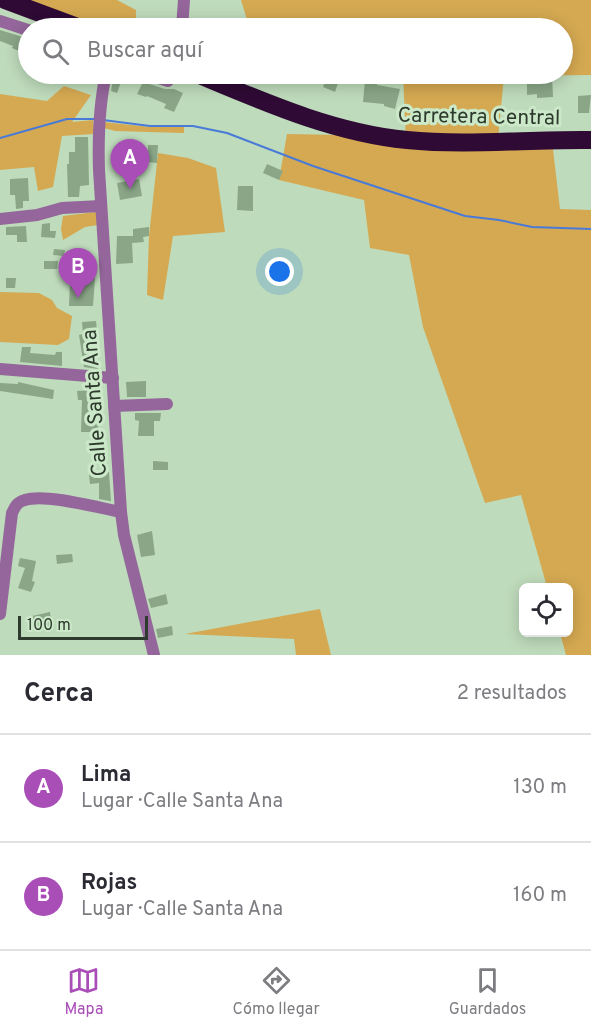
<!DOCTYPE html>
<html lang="es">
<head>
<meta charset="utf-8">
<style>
	body { margin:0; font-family:Overpass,sans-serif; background:#f7f7f7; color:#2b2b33 }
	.controls { position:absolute; right:18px; bottom:18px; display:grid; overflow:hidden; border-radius:9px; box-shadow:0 3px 15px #0003 }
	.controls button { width:54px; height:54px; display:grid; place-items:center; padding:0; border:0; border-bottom:2px solid #e1e1e2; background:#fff; color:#2b2b33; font:30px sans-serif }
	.scale { position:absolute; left:18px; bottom:15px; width:130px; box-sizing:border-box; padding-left:6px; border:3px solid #2e3a2d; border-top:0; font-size:16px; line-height:21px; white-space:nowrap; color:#2e3a2d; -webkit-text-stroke:4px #cbe9c8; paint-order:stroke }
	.you { position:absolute; left:280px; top:272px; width:21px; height:21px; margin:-15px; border:4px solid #fff; border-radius:50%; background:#1a73e8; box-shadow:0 0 0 9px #1a73e833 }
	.badge { display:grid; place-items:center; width:39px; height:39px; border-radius:50%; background:#a94db7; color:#fff; font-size:20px; font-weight:700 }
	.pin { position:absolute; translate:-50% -50px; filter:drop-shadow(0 2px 3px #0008) }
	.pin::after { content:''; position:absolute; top:32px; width:21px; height:18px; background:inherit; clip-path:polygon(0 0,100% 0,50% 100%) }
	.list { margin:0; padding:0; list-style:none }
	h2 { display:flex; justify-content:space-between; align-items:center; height:78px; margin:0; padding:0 24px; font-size:26px }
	h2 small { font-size:20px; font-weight:400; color:#7c7c81 }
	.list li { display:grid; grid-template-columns:39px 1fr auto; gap:18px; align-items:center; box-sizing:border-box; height:108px; padding:0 24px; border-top:2px solid #e1e1e2 }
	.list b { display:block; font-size:22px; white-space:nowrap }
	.list p { margin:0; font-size:20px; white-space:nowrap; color:#7c7c81 }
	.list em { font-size:20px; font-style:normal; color:#7c7c81 }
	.icon { flex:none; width:33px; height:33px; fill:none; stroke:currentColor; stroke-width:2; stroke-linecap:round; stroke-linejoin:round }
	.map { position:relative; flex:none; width:591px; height:655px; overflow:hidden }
	.search { position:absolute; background:#fff; box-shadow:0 3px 15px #0003; left:18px; right:18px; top:18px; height:66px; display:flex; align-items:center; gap:15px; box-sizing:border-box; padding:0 21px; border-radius:33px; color:#7c7c81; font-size:22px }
	.sheet { height:294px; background:#fff }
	nav { display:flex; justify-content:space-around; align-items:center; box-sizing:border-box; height:84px; border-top:2px solid #e1e1e2; background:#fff; font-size:16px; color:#7c7c81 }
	nav a { display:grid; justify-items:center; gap:3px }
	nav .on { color:#a94db7 }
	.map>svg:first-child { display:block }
	.green { fill:#d5a952 }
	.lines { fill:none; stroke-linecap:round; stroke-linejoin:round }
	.stream { stroke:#497ad7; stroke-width:2 }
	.building { fill:#8aa687 }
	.minor { stroke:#94669b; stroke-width:12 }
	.highway { stroke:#2e0a34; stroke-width:18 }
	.labels { text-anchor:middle; stroke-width:6; stroke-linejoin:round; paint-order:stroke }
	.street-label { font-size:21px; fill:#2e3a2d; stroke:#cbe9c8 }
</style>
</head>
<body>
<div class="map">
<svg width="591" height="655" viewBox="0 0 591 655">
	<rect width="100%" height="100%" fill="#bedbbb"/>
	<!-- green -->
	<g class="green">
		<path d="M16,0H117L136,10V28H90Z"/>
		<path d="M241,0H591V75L504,76L498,139L552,141L560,209L591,210V655H566L560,633L568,632V588L547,587L521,495L485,503L423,327L409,255L370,248L364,200L279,180L287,134L341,135L406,140L403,74H562V28H265L248,23Z"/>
		<path d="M64,86L91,95L72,122L93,120L94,134L62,136L53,187L38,191L34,167L0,170V94L47,101Z"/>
		<path d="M103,122L150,127H184V133L115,131L104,128Z"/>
		<path d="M158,153L188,158L216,168L225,232L173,236L163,300L147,295L149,236Z"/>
		<path d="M96,212L98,225L85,227L63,240L61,229L63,216Z"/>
		<path d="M0,292L39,293L52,300L57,308L72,316L69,339L58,345L0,342Z"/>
		<path d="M320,609L331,655H296L294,639L185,634Z"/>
	</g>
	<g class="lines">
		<!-- stream -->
		<g class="stream">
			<path d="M103,120L150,126H193L227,133L313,166L465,216L499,220L532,227L591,229"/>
			<path d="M0,138L67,119H95"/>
		</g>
	</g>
	<!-- building -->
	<g class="building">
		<path d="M0,30L26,38L21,52L12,48L13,46L0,41Z"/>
		<path d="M114,74H124L117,93L111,91Z"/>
		<path d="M290,74H313L310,82Z"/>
		<path d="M328,74H341L335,92L323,87Z"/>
		<path d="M552,76L553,97L537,98V94L527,95V82H543V77Z"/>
		<path d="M365,80L377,82V85L400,89L395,109L384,106V104L363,102Z"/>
		<path d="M143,82L165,89H174L183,93L174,112L164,108L166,104L147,96L146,97L137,94Z"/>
		<path d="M591,95L589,113H578V96Z"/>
		<path d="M75,137H88L89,185L80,186L79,197H68L67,164H69V152H75Z"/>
		<path d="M148,145H158L157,163L147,162V159L132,161L131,154L148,152Z"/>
		<path d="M267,164L283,171L279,180L263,173Z"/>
		<path d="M28,178L29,201H23V208L16,209L15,195H10V179Z"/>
		<path d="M139,179L142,196L120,200L117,183Z"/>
		<path d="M238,186H253V211L237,210Z"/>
		<path d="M50,223V231H56L55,238L41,237L42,224Z"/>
		<path d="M26,226L27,242H17V235H6V227Z"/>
		<path d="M149,227V236L143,237L144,242L132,243L133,263L116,264L117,236H133V229Z"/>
		<path d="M54,249L65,250L64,256L53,255Z"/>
		<path d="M44,261H58L57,269H44Z"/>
		<path d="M71,261L90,262L89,278H95L93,306H69Z"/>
		<path d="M6,278H16L15,288H6Z"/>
		<path d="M96,321L98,341L92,342L94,364H98V369L84,367L79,335L83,334L82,322Z"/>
		<path d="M22,347H31L30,353L55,355L56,352H62V366L20,362Z"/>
		<path d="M146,381V397H127L126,382Z"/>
		<path d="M18,382L54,390L53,399L0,391V383L18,384Z"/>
		<path d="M95,390L96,411H100L98,432H81L82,400H78L77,391Z"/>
		<path d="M135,413H161L160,421H154V436H138L139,421L135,420Z"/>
		<path d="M153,461L168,462V470H153Z"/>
		<path d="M109,472L111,501H110L99,499V483L90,484L89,474Z"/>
		<path d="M152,531L155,555L141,557L137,535Z"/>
		<path d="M72,554L73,562L57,564L56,555Z"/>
		<path d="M20,558L36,561L32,581L35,582L31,592L18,588L25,568L18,566Z"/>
		<path d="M166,594L168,604L151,608L148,599Z"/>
		<path d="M50,612L52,630L45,631V627L35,629L32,616Z"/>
		<path d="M172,626L173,635L158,638L156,629Z"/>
	</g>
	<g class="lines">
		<!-- minor -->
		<g class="minor">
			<path d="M0,21L28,30"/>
			<path d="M182,28L184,0"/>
			<path d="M106,74C99,105 98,138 99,170L121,512L124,535L154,655"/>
			<path d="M146,74L168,81"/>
			<path d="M0,219L37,215L62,208L101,206"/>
			<path d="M0,369L113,378"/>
			<path d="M114,406L167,404"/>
			<path d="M0,614L12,513C15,507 17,502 25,500C45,493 99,508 121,512"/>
		</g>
		<!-- highway -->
		<g class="highway">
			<path d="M5,0L80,28"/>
			<path d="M197,74C264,102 334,133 407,140C466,146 531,139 591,140"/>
		</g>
	</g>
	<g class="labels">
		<!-- street labels -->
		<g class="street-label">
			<text transform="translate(479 116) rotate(1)" y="7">Carretera Central</text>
			<text transform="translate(94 403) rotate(-94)" y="7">Calle Santa Ana</text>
		</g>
	</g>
</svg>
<div class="controls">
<button><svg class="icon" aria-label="locate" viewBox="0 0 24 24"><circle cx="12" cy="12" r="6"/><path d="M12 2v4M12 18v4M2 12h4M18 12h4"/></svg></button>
</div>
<div class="scale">100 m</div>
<div class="you"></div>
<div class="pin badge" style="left:130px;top:189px">A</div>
<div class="pin badge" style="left:78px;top:298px">B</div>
<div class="search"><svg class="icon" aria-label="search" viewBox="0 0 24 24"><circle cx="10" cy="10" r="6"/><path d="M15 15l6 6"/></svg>Buscar aquí</div>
</div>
<section class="sheet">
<h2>Cerca<small>2 resultados</small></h2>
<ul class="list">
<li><span class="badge">A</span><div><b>Lima</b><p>Lugar · Calle Santa Ana</p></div><em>130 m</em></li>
<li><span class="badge">B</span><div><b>Rojas</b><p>Lugar · Calle Santa Ana</p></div><em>160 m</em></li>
</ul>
</section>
<nav>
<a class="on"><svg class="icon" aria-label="map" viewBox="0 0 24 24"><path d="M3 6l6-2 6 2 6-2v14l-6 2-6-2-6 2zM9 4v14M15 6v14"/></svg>Mapa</a>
<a><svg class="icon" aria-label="directions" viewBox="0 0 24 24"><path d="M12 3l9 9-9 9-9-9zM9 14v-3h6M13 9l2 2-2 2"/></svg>Cómo llegar</a>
<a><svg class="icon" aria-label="saved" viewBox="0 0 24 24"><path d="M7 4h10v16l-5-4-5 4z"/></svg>Guardados</a>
</nav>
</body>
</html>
